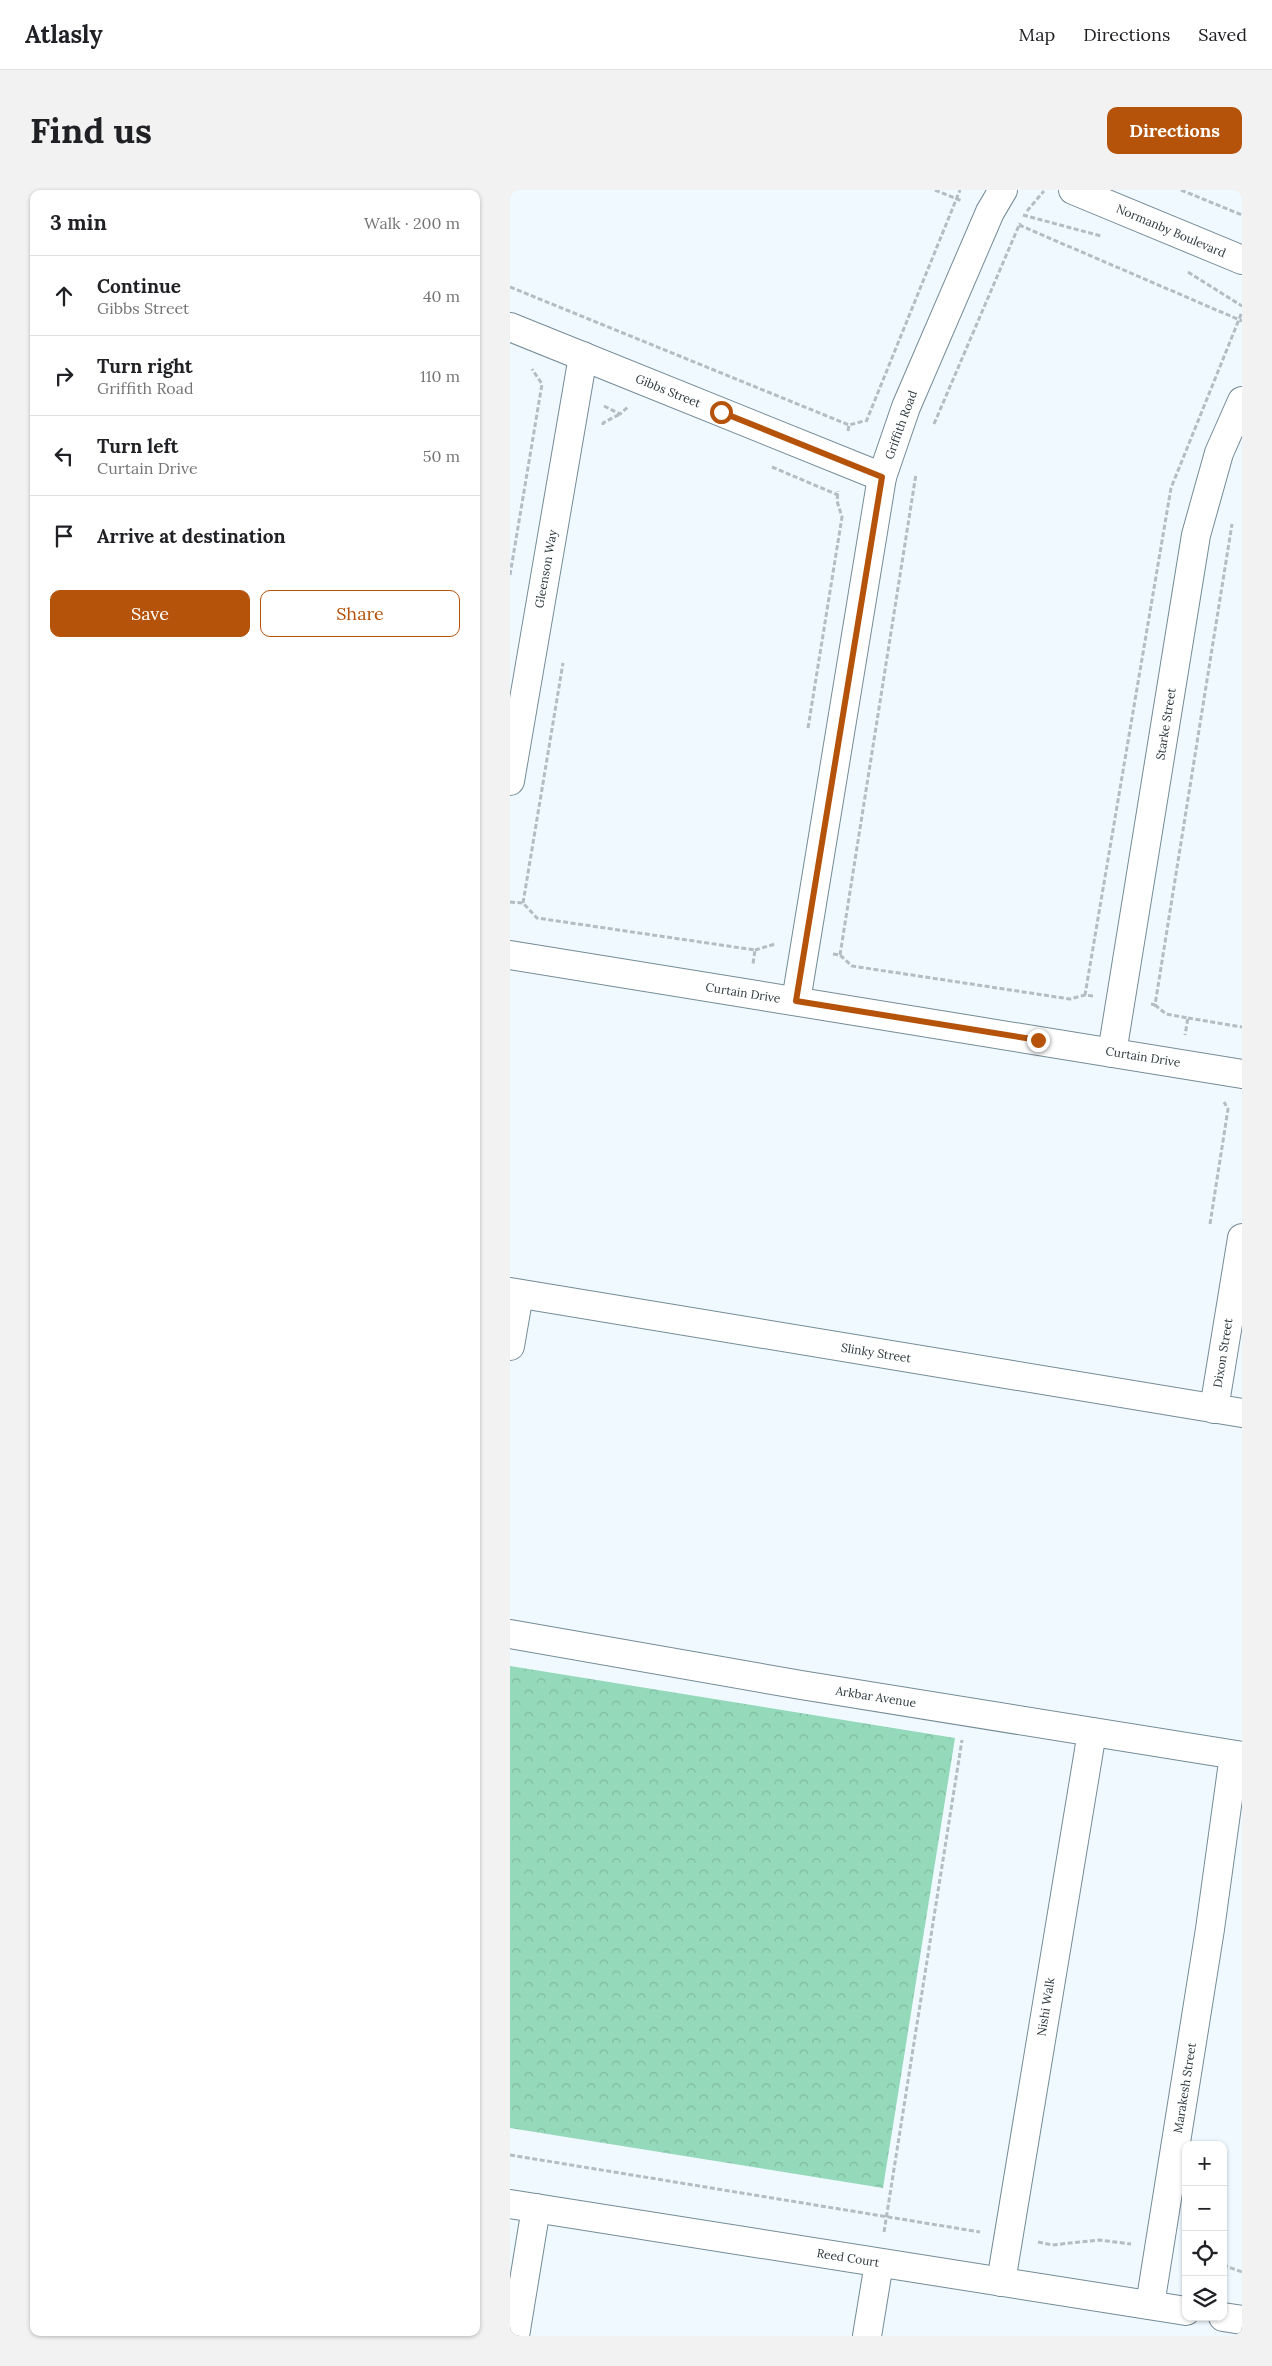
<!DOCTYPE html>
<html lang="en">
<head>
<meta charset="utf-8">
<style>
	body { margin:0; font-family:Lora,serif; background:#f2f2f2; color:#202124 }
	.controls { position:absolute; right:15px; bottom:15px; display:grid; overflow:hidden; border-radius:10px; box-shadow:0 1px 4px #0004 }
	.controls button { width:45px; height:45px; display:grid; place-items:center; padding:0; border:0; border-bottom:1px solid #e0e0e0; background:#fff; color:#202124; font:25px sans-serif }
	.stop { position:absolute; width:15px; height:15px; margin:-11px; border:4px solid #b45309; border-radius:50%; background:#fff }
	.stop.end { background:#b45309; border-color:#fff; box-shadow:0 1px 5px #0008 }
	.list { margin:0; padding:0; list-style:none }
	h2 { display:flex; justify-content:space-between; align-items:center; height:65px; margin:0; padding:0 20px; font-size:21px }
	h2 small { font-size:16px; font-weight:400; color:#757577 }
	.list li { display:grid; grid-template-columns:32px 1fr auto; gap:15px; align-items:center; box-sizing:border-box; height:80px; padding:0 20px; border-top:1px solid #e0e0e0 }
	.list b { display:block; font-size:19px; white-space:nowrap }
	.list p { margin:0; font-size:16px; white-space:nowrap; color:#757577 }
	.list em { font-size:16px; font-style:normal; color:#757577 }
	.actions { display:flex; gap:10px; padding:15px 20px }
	.actions a { flex:1; padding:11px 0; border:1px solid #b45309; border-radius:10px; text-align:center; font-size:18px; color:#b45309 }
	.actions .main { background:#b45309; color:#fff }
	.icon { flex:none; width:28px; height:28px; fill:none; stroke:currentColor; stroke-width:2; stroke-linecap:round; stroke-linejoin:round }
	.map { position:relative; flex:none; width:732px; height:2146px; overflow:hidden; border-radius:10px }
	header { display:flex; align-items:center; gap:30px; box-sizing:border-box; height:70px; padding:0 25px; background:#fff; border-bottom:1px solid #e0e0e0 }
	header strong { font-size:24px }
	nav { display:flex; gap:28px; margin-inline-start:auto; font-size:18px }
	.intro { display:flex; align-items:center; justify-content:space-between; box-sizing:border-box; height:120px; padding:0 30px }
	h1 { margin:0; font-size:35px }
	.button { padding:12px 22px; border-radius:10px; background:#b45309; color:#fff; font-size:18px; font-weight:700 }
	main { display:flex; gap:30px; padding:0 30px }
	aside { flex:1; background:#fff; border-radius:10px; box-shadow:0 1px 4px #0004 }
	.map>svg:first-child { display:block }
	.forest { fill:url(#forest-crowns) }
	.lines { fill:none; stroke-linecap:round; stroke-linejoin:round }
	.minor-casing { stroke:#748b98; stroke-width:30 }
	.path { stroke:#b3bdc2; stroke-width:3; stroke-dasharray:5 2.5; stroke-linecap:butt }
	.minor { stroke:#fff; stroke-width:28 }
	.route { stroke:#b45309; stroke-width:6 }
	.labels { text-anchor:middle; stroke-width:5; stroke-linejoin:round; paint-order:stroke }
	.street-label { font-size:12px; fill:#2d373c; stroke:#fff }
</style>
</head>
<body>
<header>
<strong>Atlasly</strong>
<nav><a>Map</a><a>Directions</a><a>Saved</a></nav>
</header>
<div class="intro"><h1>Find us</h1><a class="button">Directions</a></div>
<main>
<aside>
<h2>3 min<small>Walk · 200 m</small></h2>
<ul class="list">
<li><svg class="icon" aria-label="ahead" viewBox="0 0 24 24"><path d="M12 20V5M6 11l6-6 6 6"/></svg><div><b>Continue</b><p>Gibbs Street</p></div><em>40 m</em></li>
<li><svg class="icon" aria-label="right" viewBox="0 0 24 24"><path d="M7 20v-9h11M14 6l5 5-5 5"/></svg><div><b>Turn right</b><p>Griffith Road</p></div><em>110 m</em></li>
<li><svg class="icon" aria-label="left" viewBox="0 0 24 24"><path d="M17 20v-9H6M10 6l-5 5 5 5"/></svg><div><b>Turn left</b><p>Curtain Drive</p></div><em>50 m</em></li>
<li><svg class="icon" aria-label="arrive" viewBox="0 0 24 24"><path d="M6 21V4h12l-3 4 3 4H6"/></svg><div><b>Arrive at destination</b></div></li>
</ul>
<div class="actions"><a class="main">Save</a><a>Share</a></div>
</aside>
<div class="map">
<svg width="732" height="2146" viewBox="0 0 732 2146">
	<defs>
		<pattern id="forest-crowns" width="20" height="18" patternUnits="userSpaceOnUse" patternTransform="scale(1.25)"><rect width="20" height="18" fill="#94d9b9"/><path d="M2 6a3 3 0 1 1 6 0M12 15a3 3 0 1 1 6 0" fill="none" stroke="#80bba0"/></pattern>
	</defs>
	<rect width="100%" height="100%" fill="#eff9ff"/>
	<!-- forest -->
	<path class="forest" d="M0,1476L445,1548L373,1998L0,1938Z"/>
	<g class="lines">
		<!-- minor casing -->
		<g class="minor-casing">
			<g id="minor">
				<path d="M563,0L732,70"/>
				<path d="M0,137L372,287"/>
				<path d="M0,591L73,166"/>
				<path d="M0,765L732,884"/>
				<path d="M286,811L372,287L396,217L480,22L493,0"/>
				<path d="M602,863L686,345L709,263L732,211"/>
				<path d="M0,1102L732,1223"/>
				<path d="M0,1156L9,1104"/>
				<path d="M704,1219L732,1048"/>
				<path d="M0,1444L291,1495L732,1566"/>
				<path d="M0,2014L676,2121"/>
				<path d="M491,2092L582,1542"/>
				<path d="M640,2115L700,1739L724,1565"/>
				<path d="M713,2127L732,2130"/>
				<path d="M5,2146L26,2018"/>
				<path d="M357,2146L369,2073"/>
			</g>
		</g>
		<!-- path -->
		<g class="path">
			<path d="M425,0L452,11"/>
			<path d="M671,0L732,25"/>
			<path d="M517,21L534,1"/>
			<path d="M513,25L591,46"/>
			<path d="M509,35L732,131"/>
			<path d="M678,82L732,116"/>
			<path d="M0,97L339,235"/>
			<path d="M94,216L110,224L118,217"/>
			<path d="M356,232L450,0"/>
			<path d="M424,234L510,33"/>
			<path d="M93,235V233L110,224"/>
			<path d="M338,241L339,235L354,231"/>
			<path d="M262,277L328,305"/>
			<path d="M0,385L32,194L22,179"/>
			<path d="M298,538L332,327L327,311L328,301"/>
			<path d="M0,712L13,713L27,728L245,760L243,774"/>
			<path d="M13,713L53,473"/>
			<path d="M245,760L265,754"/>
			<path d="M323,764L330,765L342,776L560,809L575,805"/>
			<path d="M330,765L406,284"/>
			<path d="M583,806L575,805L661,298L732,122"/>
			<path d="M641,814L645,815L722,334"/>
			<path d="M645,815L656,824L678,828L675,845"/>
			<path d="M678,828L732,837"/>
			<path d="M700,1034L718,919L714,912"/>
			<path d="M0,1965L470,2042"/>
			<path d="M374,2042L452,1550"/>
			<path d="M528,2052L542,2055L589,2050L621,2054"/>
			<path d="M713,2075L732,2082"/>
		</g>
		<!-- minor -->
		<use href="#minor" class="minor"/>
	</g>
	<g class="lines">
		<!-- route -->
		<path class="route" d="M211,222L372,287L286,811L528,850"/>
	</g>
	<g class="labels">
		<!-- street labels -->
		<g class="street-label">
			<text transform="translate(661 41) rotate(23)" y="4">Normanby Boulevard</text>
			<text transform="translate(158 201) rotate(22)" y="4">Gibbs Street</text>
			<text transform="translate(391 235) rotate(-70)" y="4">Griffith Road</text>
			<text transform="translate(36 379) rotate(-80)" y="4">Gleenson Way</text>
			<text transform="translate(656 534) rotate(-81)" y="4">Starke Street</text>
			<text transform="translate(233 803) rotate(9)" y="4">Curtain Drive</text>
			<text transform="translate(633 867) rotate(9)" y="4">Curtain Drive</text>
			<text transform="translate(366 1163) rotate(9)" y="4">Slinky Street</text>
			<text transform="translate(713 1163) rotate(-81)" y="4">Dixon Street</text>
			<text transform="translate(366 1507) rotate(9)" y="4">Arkbar Avenue</text>
			<text transform="translate(536 1817) rotate(-81)" y="4">Nishi Walk</text>
			<text transform="translate(675 1898) rotate(-81)" y="4">Marakesh Street</text>
			<text transform="translate(338 2068) rotate(9)" y="4">Reed Court</text>
		</g>
	</g>
</svg>
<div class="controls">
<button>+</button>
<button>−</button>
<button><svg class="icon" aria-label="locate" viewBox="0 0 24 24"><circle cx="12" cy="12" r="6"/><path d="M12 2v4M12 18v4M2 12h4M18 12h4"/></svg></button>
<button><svg class="icon" aria-label="layers" viewBox="0 0 24 24"><path d="M12 4l9 5-9 5-9-5zM3 14l9 5 9-5"/></svg></button>
</div>
<div class="stop" style="left:211px;top:222px"></div>
<div class="stop end" style="left:528px;top:850px"></div>
</div>
</main>
</body>
</html>
